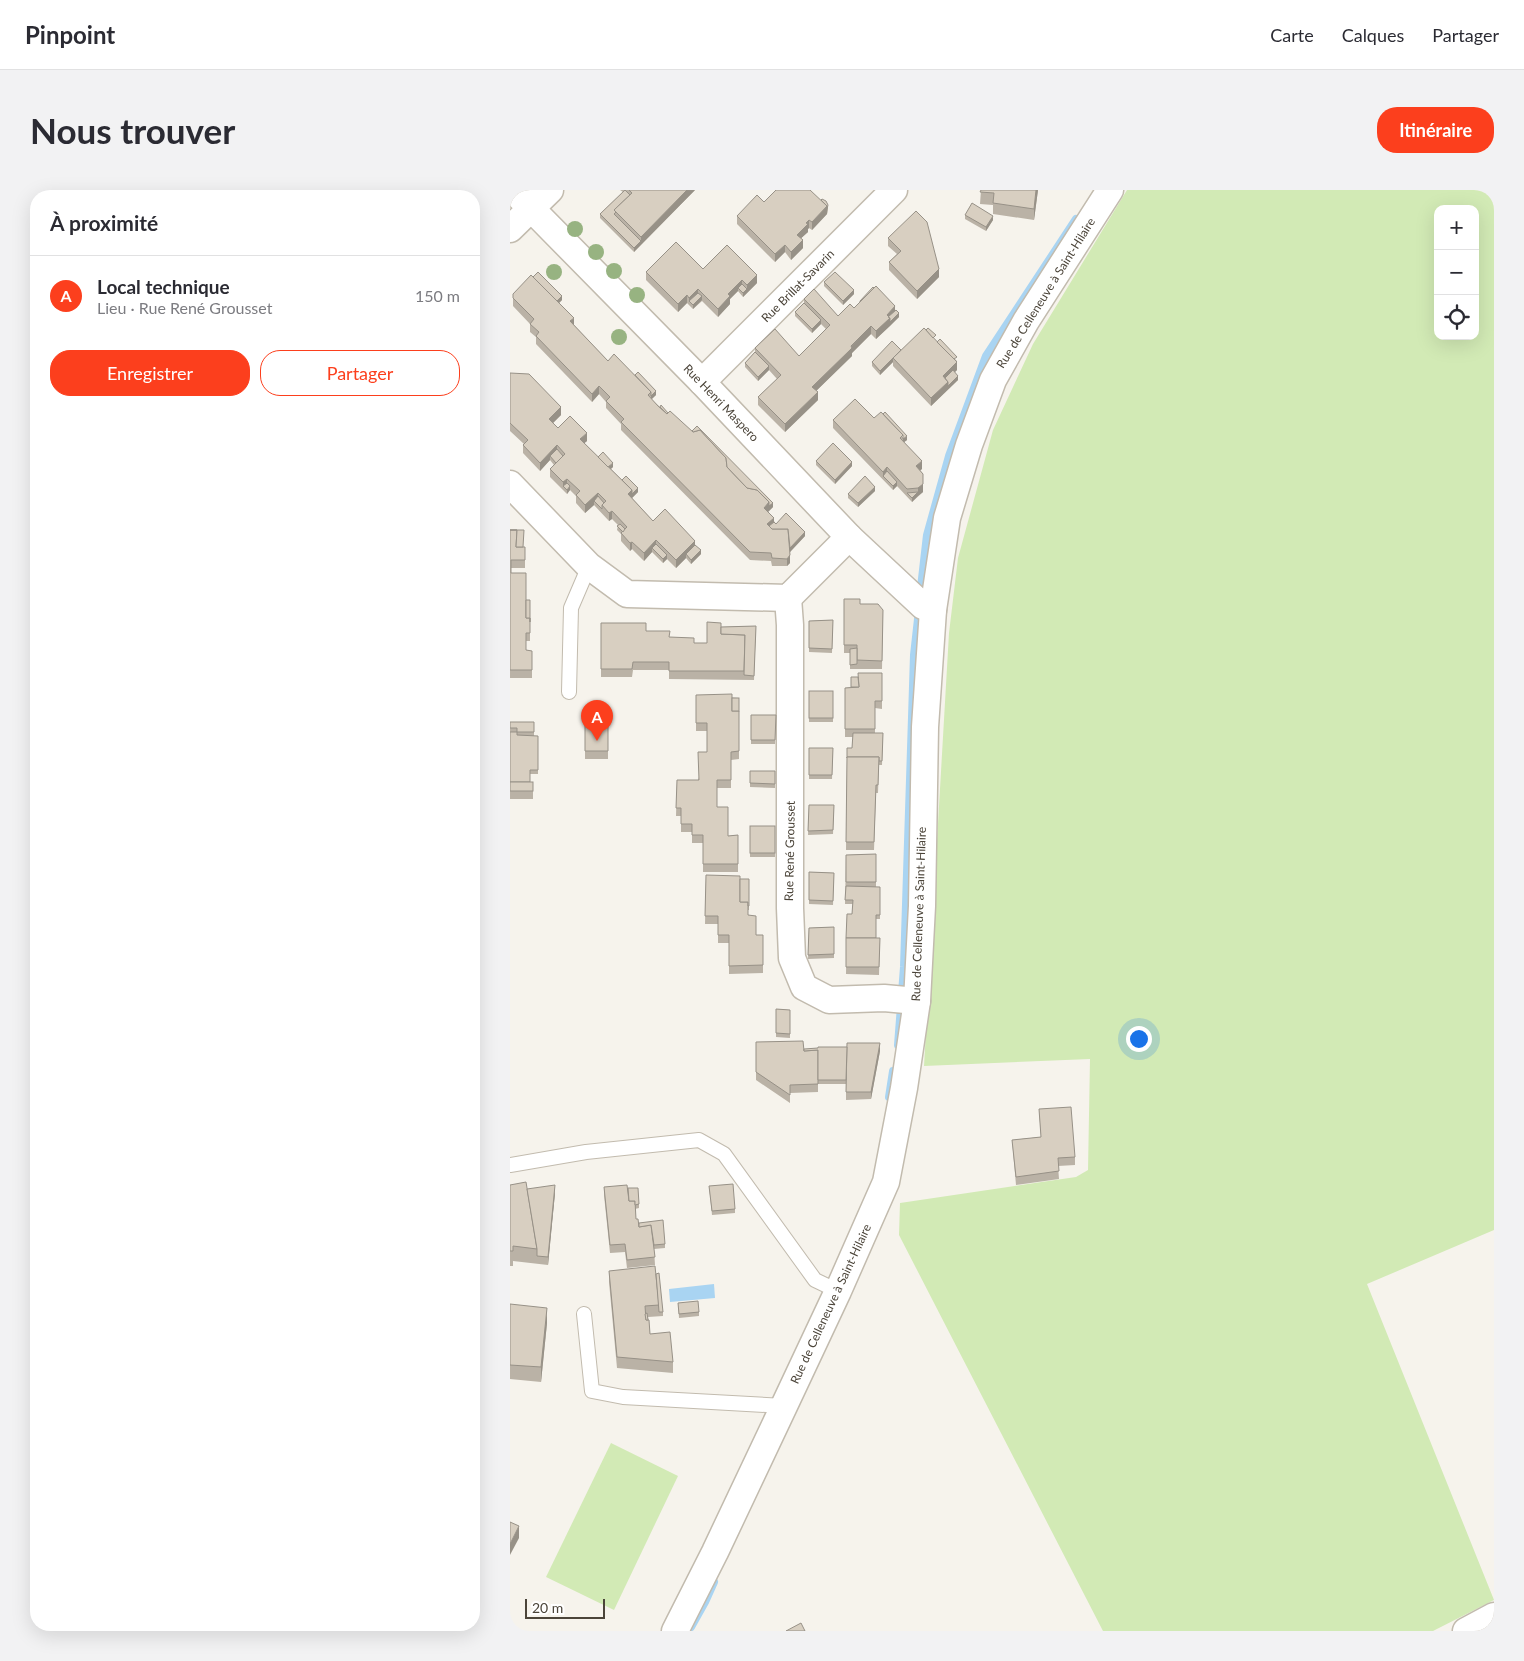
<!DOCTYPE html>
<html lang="fr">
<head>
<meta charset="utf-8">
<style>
	body { margin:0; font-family:Lato,sans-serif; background:#f2f2f3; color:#2b2b33 }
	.controls { position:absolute; right:15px; top:15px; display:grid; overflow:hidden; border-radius:10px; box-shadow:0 5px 20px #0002 }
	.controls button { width:45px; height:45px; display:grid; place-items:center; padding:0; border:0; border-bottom:1px solid #e1e1e2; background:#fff; color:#2b2b33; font:25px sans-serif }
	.scale { position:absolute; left:15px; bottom:12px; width:80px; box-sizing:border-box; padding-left:5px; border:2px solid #4b4439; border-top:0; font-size:14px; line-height:18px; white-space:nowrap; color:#4b4439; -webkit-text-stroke:4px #fff; paint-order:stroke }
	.you { position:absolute; left:628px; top:848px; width:18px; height:18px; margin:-12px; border:4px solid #fff; border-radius:50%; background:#1a73e8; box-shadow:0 0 0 8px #1a73e833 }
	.badge { display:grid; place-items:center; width:32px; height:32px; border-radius:50%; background:#fc3f1d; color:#fff; font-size:16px; font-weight:700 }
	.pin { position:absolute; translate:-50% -41px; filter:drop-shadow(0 1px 2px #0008) }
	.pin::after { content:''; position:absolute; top:26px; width:18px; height:15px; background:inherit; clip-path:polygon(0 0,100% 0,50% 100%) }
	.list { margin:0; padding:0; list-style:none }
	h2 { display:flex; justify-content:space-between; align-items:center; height:65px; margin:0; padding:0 20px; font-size:21px }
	h2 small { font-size:16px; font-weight:400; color:#7c7c81 }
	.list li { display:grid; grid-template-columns:32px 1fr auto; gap:15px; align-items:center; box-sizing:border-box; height:80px; padding:0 20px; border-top:1px solid #e1e1e2 }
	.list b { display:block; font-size:19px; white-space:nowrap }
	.list p { margin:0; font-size:16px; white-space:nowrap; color:#7c7c81 }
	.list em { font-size:16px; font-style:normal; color:#7c7c81 }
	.actions { display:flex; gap:10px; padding:15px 20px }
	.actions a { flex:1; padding:11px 0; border:1px solid #fc3f1d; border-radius:20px; text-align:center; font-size:18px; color:#fc3f1d }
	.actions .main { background:#fc3f1d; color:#fff }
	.icon { flex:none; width:28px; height:28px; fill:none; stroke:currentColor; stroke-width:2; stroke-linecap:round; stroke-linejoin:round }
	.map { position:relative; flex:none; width:984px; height:1441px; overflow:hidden; border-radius:20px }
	header { display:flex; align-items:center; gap:30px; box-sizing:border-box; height:70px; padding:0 25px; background:#fff; border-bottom:1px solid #e1e1e2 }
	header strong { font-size:24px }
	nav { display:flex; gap:28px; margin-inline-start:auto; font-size:18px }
	.intro { display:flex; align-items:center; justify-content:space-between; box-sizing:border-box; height:120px; padding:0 30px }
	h1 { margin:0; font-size:35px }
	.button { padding:12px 22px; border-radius:20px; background:#fc3f1d; color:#fff; font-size:18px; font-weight:700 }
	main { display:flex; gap:30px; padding:0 30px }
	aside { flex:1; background:#fff; border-radius:20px; box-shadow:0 5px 20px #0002 }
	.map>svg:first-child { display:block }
	.green { fill:#d2eab5; fill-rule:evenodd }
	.water { fill:#a9d4f2 }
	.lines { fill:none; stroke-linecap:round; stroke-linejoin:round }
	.stream { stroke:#a9d4f2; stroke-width:8 }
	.lane-casing { stroke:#c2bbae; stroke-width:16 }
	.street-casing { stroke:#c2bbae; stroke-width:29 }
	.lane { stroke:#fff; stroke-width:14 }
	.street { stroke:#fff; stroke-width:26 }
	.tree { fill:#97b381 }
	.wall { fill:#bab2a6 }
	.shaded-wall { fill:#979187 }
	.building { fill:#d8cfc1; stroke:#979187 }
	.labels { text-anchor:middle; stroke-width:4; stroke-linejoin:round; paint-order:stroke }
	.street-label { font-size:12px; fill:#4b4439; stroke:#fff }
</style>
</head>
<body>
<header>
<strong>Pinpoint</strong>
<nav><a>Carte</a><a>Calques</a><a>Partager</a></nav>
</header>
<div class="intro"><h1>Nous trouver</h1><a class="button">Itinéraire</a></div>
<main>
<aside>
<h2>À proximité<small></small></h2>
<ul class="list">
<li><span class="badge">A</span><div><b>Local technique</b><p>Lieu · Rue René Grousset</p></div><em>150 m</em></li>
</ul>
<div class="actions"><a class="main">Enregistrer</a><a>Partager</a></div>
</aside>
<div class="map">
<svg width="984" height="1441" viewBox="0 0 984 1441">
	<rect width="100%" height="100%" fill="#f6f3ec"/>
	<!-- green -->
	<g class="green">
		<path d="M617,0H984V1040L857,1094L984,1410L923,1441H593L389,1045L390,1013L566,987L578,980L580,869L414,876L439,443L448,368L483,240L523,154ZM928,19H965V146H928Z"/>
		<path d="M101,1253L168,1286L104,1420L36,1387Z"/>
	</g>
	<!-- water -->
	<path class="water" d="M204,1094L205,1108L160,1112L159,1099Z"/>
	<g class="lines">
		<!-- stream -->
		<g class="stream">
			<path d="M410,406L417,345L439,266L476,166L566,29"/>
			<path d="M388,855L394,777L404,465L409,420"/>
			<path d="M379,907L383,881"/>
			<path d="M181,1437L195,1412L204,1392"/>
		</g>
		<!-- lane casing -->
		<g class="lane-casing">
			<g id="lane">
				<path d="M59,502L61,418L79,376"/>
				<path d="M0,975L76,962L189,950L214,964L305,1090L328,1101"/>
				<path d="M74,1124L82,1201L113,1207L274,1216"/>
			</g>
		</g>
		<!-- street casing -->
		<g class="street-casing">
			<g id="street">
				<path d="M3,0L192,192L339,347L413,416L423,420"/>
				<path d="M0,39L40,0"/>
				<path d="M192,192L384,0"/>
				<path d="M0,294L79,376L117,404L278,408L339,347"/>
				<path d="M278,408L280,435V718L282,768L294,797L319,810L374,808L407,811"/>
				<path d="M165,1441L205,1362L274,1216L328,1101L376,992L394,898L407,811L412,716L415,537L423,420L437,328L459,255L483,190L516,131L600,0"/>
				<path d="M956,1441L984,1426"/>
			</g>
		</g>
		<!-- lane -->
		<use href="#lane" class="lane"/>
		<!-- street -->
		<use href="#street" class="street"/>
	</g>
	<!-- trees -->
	<g class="tree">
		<circle cx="65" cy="39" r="8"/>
		<circle cx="86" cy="62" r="8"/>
		<circle cx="104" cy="81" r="8"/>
		<circle cx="44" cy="82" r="8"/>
		<circle cx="127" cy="105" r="8"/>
		<circle cx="109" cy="147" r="8"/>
	</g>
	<!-- wall -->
	<g class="wall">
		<path d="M110,0H185L124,62L90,28V24L113,2Z"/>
		<path d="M471,0H528L524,30L483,24V15L470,14Z"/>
		<path d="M254,12L318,19L317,24L302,40L299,38L298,39V42L291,48L293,58L281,70L275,62L265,72L227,34V26Z"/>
		<path d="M455,25L483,30L476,41L455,29Z"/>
		<path d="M378,48L429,87L407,109L379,80V72L387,64L378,56Z"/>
		<path d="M193,79L247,93L233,107L228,101L220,109V114L208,127L192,111L183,119L177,113L168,122L136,90V82Z"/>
		<path d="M314,92L344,104L333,115L314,96Z"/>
		<path d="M3,104L52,110L49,113L64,135L98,171L125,185L146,205L141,209L150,217L158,223L263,317L258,322L266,334L295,346L280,362V373L277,376H262L261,371L240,370L111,240V234L96,218V212L89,204L82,212L26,154V147L20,142V134L3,116Z"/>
		<path d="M294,109L328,126L344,118L350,113V111L385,120L389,127L366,149L361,144L342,163V166L306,201L308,210L275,242L248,215V207L267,189L259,180L248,191L235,177V173L245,162V158L289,166L316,139L311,134L302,143L285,126V122L294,113Z"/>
		<path d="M425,150L447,171L446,172L447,180L445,182L448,190L421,216L383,176V172L370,185L362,176V172L391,160Z"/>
		<path d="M0,183L51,225L43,233L48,238L77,251L74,253L88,267L103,277L101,279L112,290L128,302L122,308L143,331L185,355L191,364L181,374L176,368L166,378L157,369L153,373L142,362L134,371L122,359L120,361L111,351V344L107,340L108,335L102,329L99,331L84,315L75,323L66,313V306L60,300L57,304L40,287V279L44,275L40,270L30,281L13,263V255L14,254L0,241Z"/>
		<path d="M364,228L397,250L394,252L412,279L410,280L413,284V302L402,312L387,296L383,300L323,238V230Z"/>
		<path d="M306,271L342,276L325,294L306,275Z"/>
		<path d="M365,301L348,317L338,308V304Z"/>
		<path d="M0,340L13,357H15V378H1V383L16,428L20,410V451H16V460L22,461V488H0Z"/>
		<path d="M334,409L350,414L373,420L372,479H340V463H334Z"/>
		<path d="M323,430L322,463L299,462V431Z"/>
		<path d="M91,433L136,441L159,447L184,453H197L211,437L246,436L244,490L159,489V480H123L122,487H91Z"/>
		<path d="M372,483V519L365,518V543H373L372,575H369L368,603H366L364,660H336L337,571L342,558L343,547H335V498L341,497L348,487Z"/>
		<rect x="299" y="501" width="24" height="31"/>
		<path d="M186,505L229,508V569L221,570V598H207V617L218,646L228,645V682H193V653H182V642H171V626H166L167,590H188L197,562V541H186Z"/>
		<path d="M98,525V569H75V526Z"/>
		<path d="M241,525H266L265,554H241Z"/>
		<path d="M0,532H24V546H28V584H20V592H23V609H0Z"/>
		<path d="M299,558H323L322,589H299Z"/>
		<path d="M240,581H265V598L240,597Z"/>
		<path d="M299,615H324L323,644L298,645Z"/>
		<rect x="240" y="636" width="25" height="31"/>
		<path d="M366,664V697H370V729H366V748H370L369,785L336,784L337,724H342L343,714H335L336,665Z"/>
		<path d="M299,682L324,683L323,715L299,714Z"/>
		<path d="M196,685L230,689H239V720H238V725L246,745H253V783L219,784V753H208V734H195Z"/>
		<path d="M324,737V768L298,769L299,738Z"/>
		<path d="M266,819L280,820V848L266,847Z"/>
		<path d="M246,852L294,859L370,861L361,909L336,910V889V894H308V902L280,903V913L246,890Z"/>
		<path d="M529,919L565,967V975L548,976L549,989L506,995L502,950L531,947Z"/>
		<path d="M0,995L17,999L45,1003L38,1075L3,1071V1076H0Z"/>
		<path d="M199,996L225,1019V1023L202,1025Z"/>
		<path d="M94,997L118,998L129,1014V1018L125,1019L126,1029L129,1033L155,1054V1058L144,1059L145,1075L117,1078L115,1062L100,1063L94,1005Z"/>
		<path d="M99,1081L146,1084L153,1122V1126L138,1127L140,1144L163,1172V1183L107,1178L99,1092Z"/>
		<path d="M168,1113L189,1122V1126L169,1128Z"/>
		<path d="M0,1114L37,1133L31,1192L0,1189Z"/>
	</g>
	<!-- shaded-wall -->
	<g class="shaded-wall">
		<path d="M177,0H185L124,62V58L131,51V47Z"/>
		<path d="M526,0H528L524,30V19Z"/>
		<path d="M318,15L317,24L302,40V32Z"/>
		<path d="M483,26V30L476,41V37Z"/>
		<path d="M299,30V38L298,39V42L287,52V45Z"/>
		<path d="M293,50V58L281,70V62Z"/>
		<path d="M275,55V62L265,72V64Z"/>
		<path d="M429,79V87L407,109V101Z"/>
		<path d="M247,85V93L233,107V103L237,99V95Z"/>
		<path d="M232,90V98H228V101L220,109V114L208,127V119L218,104Z"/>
		<path d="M188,99V107L179,111V115V108Z"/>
		<path d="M344,100V104L333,115V111Z"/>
		<path d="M177,105V113L168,122V114Z"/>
		<path d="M52,106V110L45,117V112Z"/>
		<path d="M192,106V110L183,119V115Z"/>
		<path d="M385,116V124L380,130V136L366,149V141L377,125Z"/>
		<path d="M389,123V127L380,136V132Z"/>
		<path d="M64,128V136L60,131Z"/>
		<path d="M311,130V134L302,143V139Z"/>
		<path d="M361,136V144L342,163V166L302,205V197Z"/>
		<path d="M383,168V172L370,185V181Z"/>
		<path d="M447,172V180L435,192L433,186Z"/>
		<path d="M259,176V180L248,191V187Z"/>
		<path d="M448,186V190L421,216V208L438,192Z"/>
		<path d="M89,196V204L82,212V204Z"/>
		<path d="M146,201V205L141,210V206Z"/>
		<path d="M308,202V210L275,242V234Z"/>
		<path d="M51,217V225L39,237V229Z"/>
		<path d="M77,243V251L70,257V249Z"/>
		<path d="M397,246V250L393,253V249Z"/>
		<path d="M47,255V263L40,266V270L30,281V273Z"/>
		<path d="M412,271V279L406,284V276Z"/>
		<path d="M342,272V276L325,294V290Z"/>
		<path d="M103,273V277L96,283V279Z"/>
		<path d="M377,277V285L373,286V290V282Z"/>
		<path d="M57,289V297L53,296V292Z"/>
		<path d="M387,292V296L383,300V296Z"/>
		<path d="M413,294V302L408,306V298Z"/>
		<path d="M60,296V300L57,304V300Z"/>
		<path d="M365,297V301L348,317V313Z"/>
		<path d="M128,298V302L118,312V304L122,300Z"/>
		<path d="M408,302V306L402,312V308Z"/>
		<path d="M88,303V310L84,311V315L75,323V315Z"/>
		<path d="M259,312L263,313V317L254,326V318Z"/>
		<path d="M102,321V329L99,331V323Z"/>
		<path d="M264,328V336L259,340L257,334Z"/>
		<path d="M295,342V346L280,362V358Z"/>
		<path d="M146,350V358H142V362L134,371V363Z"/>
		<path d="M185,351V359L176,364V368L166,378V370Z"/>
		<path d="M122,352V359L120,361V353Z"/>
		<path d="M191,360V364L181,374V370Z"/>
		<path d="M157,365V369L153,373V369Z"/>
		<path d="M280,365V373L277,376V369Z"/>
		<path d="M370,853V861L361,909V902Z"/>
		<path d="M45,995V1003L38,1075V1067Z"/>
		<path d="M37,1118V1133L31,1192V1177Z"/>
		<path d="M9,1336V1348L0,1365V1354Z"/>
	</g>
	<!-- building -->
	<g class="building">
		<path d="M115,0L120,5L104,20L106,22L104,24L131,51L124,58L90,24Z"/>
		<path d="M119,0H177L131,47L104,20L122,3Z"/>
		<path d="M266,0H300L317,16L302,32L299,30L296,33L298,34L287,45L293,50L281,62L275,55L265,64L227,26L247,5L254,12Z"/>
		<path d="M471,0H526L524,19L483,13L484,3L470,2Z"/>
		<path d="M312,9L316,11L318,15L317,19V16L311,10Z"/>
		<path d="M462,13L483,26L476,37L455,25Z"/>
		<path d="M406,21L417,32L429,79L407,101L379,72L391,61L378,48Z"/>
		<path d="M166,52L193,79L217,55L247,85L237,95L232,90L218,104L220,106L208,119L188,99L179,108L177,105L168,114L136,82Z"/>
		<path d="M28,82L52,106L47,111L23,87Z"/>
		<path d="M325,82L344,100L333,111L314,92Z"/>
		<path d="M21,85L64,128L60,131L98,171L104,164L141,202L138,205L148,216L157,224L160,221L183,242L190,240L216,268L217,277L237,298L247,300L259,312L254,318L264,328L257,334L262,339H278L280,365L277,369L262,368L261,363L240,362L111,232L114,229L96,211L100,207L89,196L82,204L26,146L29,142L20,134L24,129L3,108V104Z"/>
		<path d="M232,94L237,99L233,103L228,98Z"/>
		<path d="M366,96L385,116L377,125L380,128L366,141L361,136L341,156L342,158L302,197L308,202L275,234L248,207L271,185L245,158L265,139L289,166L320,135L294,109L304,99L328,126L340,114L344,118Z"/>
		<path d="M363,97L364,98L350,112V111Z"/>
		<path d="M188,103L192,106L183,115L179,111Z"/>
		<path d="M294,113L311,130L302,139L285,122Z"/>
		<path d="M386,120L389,123L380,132V128L378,127Z"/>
		<path d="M414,138L447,172L433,186L438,192L421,208L383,168Z"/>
		<path d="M418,138L426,145L423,148L416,140Z"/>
		<path d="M430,149L447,167L444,169L427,152Z"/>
		<path d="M382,151L391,160L370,181L362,172Z"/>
		<path d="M245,162L259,176L248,187L235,173Z"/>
		<path d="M443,180L448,186L438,196V192L435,188Z"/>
		<path d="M128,182L146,201L141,206V202L125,185Z"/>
		<path d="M0,183L19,184L51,217L39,229L48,238L60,226L77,243L70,249L122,300L118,304L143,331L155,319L185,351L166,370L146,350L134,363L122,352L120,353L111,343L117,337L102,321L99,323L92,315L96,311L88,303L75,315L66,305L70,301L57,289L53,292L40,279L55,264L47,255L30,273L13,255L18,250L0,233Z"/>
		<path d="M345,209L364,228L371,222L393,245L390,248L412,271L406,276L413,284V294L408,298L397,299L377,277L373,282L323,230Z"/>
		<path d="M151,215L158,223L157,224L150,217Z"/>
		<path d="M375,222L397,246L393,249V245L373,224Z"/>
		<path d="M187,236L263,313L259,316V312L247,300L237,298L217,277L216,268L190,240L183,242L182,241Z"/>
		<path d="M323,253L342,272L325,290L306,271Z"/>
		<path d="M47,259L53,266L46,273L40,266Z"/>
		<path d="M93,262L103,273L98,277L88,267Z"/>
		<path d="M377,281L387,292L383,296L373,286Z"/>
		<path d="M116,286L128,298L122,304V300L112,290Z"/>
		<path d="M355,286L365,297L348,313L338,304Z"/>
		<path d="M57,293L60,296L57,300L53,296Z"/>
		<path d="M408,302L402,308L397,303Z"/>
		<path d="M88,306L94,313L92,315V319L84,311Z"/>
		<path d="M276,323L295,342L280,358L278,339H262L259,336L264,332L266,334Z"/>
		<path d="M110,334L115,339L113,342L107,336Z"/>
		<path d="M0,340H7L6,357H15V370H1V383H16V428H20V443H16V460L22,461V480H0Z"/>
		<path d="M0,340H14L13,357H6L7,340Z"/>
		<path d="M146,354L157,365L153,369L142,358Z"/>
		<path d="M185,355L191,360L181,370L176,364Z"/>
		<path d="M334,409H350V414H368L373,420L372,471L347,470V455H334Z"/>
		<path d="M16,410H20V432V428H16Z"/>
		<path d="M323,430L322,459L299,458V431Z"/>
		<path d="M197,432L211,433V444L235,445L234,481H159V472H123L122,479H91V433H136V441H160L159,447L184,448V453H197Z"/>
		<path d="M246,436L244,486L234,485L235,445L211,444V437Z"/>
		<path d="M347,458V474L340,475V459Z"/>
		<path d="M348,483H372V511H365V539H335V498L349,497Z"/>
		<path d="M341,487H348L349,497H341Z"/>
		<rect x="299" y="501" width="24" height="27"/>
		<path d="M222,504V521H229V561L221,562V590H207V617H218V646L228,645V674H193V645H182V634H171V618H166L167,590H189L188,562H197V533H186V505Z"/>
		<rect x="222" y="508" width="7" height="13"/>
		<path d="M98,525V561H75V526Z"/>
		<path d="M241,525H266L265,550H241Z"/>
		<path d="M0,532H24V542H7V538H0Z"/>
		<path d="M0,542H7V545L28,546V580H20V592H0Z"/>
		<path d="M343,543H373L372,571H369V567H337V568V558H342Z"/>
		<path d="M299,558H323L322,585H299Z"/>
		<path d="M337,567H369L368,595H366L364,652H336Z"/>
		<path d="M240,581H265V594L240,593Z"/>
		<rect x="0" y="592" width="23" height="9"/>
		<path d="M299,615H324L323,640L298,641Z"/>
		<rect x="240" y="636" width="25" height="27"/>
		<path d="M366,664V692H336V665Z"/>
		<path d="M299,682L324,683L323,711L299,710Z"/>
		<path d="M196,685L230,686V712H238V725L246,726V745H253V775L219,776V745H208V726H195Z"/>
		<path d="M230,689H239V716H238V712H230Z"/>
		<path d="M336,696L370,697V725H366V748H336L337,724H342L343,710H335Z"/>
		<path d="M324,737V764L298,765L299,738Z"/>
		<path d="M336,748H370L369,777H336Z"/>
		<path d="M266,819L280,820V844L266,843Z"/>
		<path d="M293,851L294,861L308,860V894L280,895V905L246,882V852Z"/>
		<path d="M337,853H370L361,902H336Z"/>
		<path d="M308,857H337L336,890H308V860L294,861V859L308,858Z"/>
		<path d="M561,917L565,967L548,968L549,981L506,987L502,950L531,947L529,919Z"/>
		<path d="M16,992L27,1059L3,1056V1061H0V995Z"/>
		<path d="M223,994L225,1019L202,1021L199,996Z"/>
		<path d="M45,995L38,1067L27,1066V1059L17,999Z"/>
		<path d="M117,995L119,1011H125L126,1029H128L129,1037L141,1035L145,1067L117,1070L115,1054L100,1055L94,997Z"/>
		<path d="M118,998H128L129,1014L125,1015V1011H119Z"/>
		<path d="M153,1030L155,1054L144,1055L141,1035L129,1037V1033Z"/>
		<path d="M145,1076L149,1115L135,1116L136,1130H139L140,1144L160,1142L163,1172L107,1167L99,1081Z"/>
		<path d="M149,1083L153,1122H149L146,1084Z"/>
		<path d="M188,1111L189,1122L169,1124L168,1113Z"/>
		<path d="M0,1114L37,1118L31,1177L0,1175Z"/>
		<path d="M137,1123L138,1130H136L135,1124Z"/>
		<path d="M0,1332L9,1336L0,1354Z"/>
		<path d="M291,1433L295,1441H276Z"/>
	</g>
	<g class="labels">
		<!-- street labels -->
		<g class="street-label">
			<text transform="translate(288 96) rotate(-45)" y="4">Rue Brillat-Savarin</text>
			<text transform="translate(536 103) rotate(-58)" y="4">Rue de Celleneuve à Saint-Hilaire</text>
			<text transform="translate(211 213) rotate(46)" y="4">Rue Henri Maspero</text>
			<text transform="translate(280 661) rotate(-89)" y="4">Rue René Grousset</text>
			<text transform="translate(409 724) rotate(-88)" y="4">Rue de Celleneuve à Saint-Hilaire</text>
			<text transform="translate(321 1114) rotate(-65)" y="4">Rue de Celleneuve à Saint-Hilaire</text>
		</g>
	</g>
</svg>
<div class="controls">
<button>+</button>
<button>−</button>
<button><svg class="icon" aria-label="locate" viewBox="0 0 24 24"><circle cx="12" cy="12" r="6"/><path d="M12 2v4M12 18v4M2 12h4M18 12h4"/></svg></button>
</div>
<div class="scale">20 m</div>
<div class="you"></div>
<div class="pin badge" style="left:87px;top:551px">A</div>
</div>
</main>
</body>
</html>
